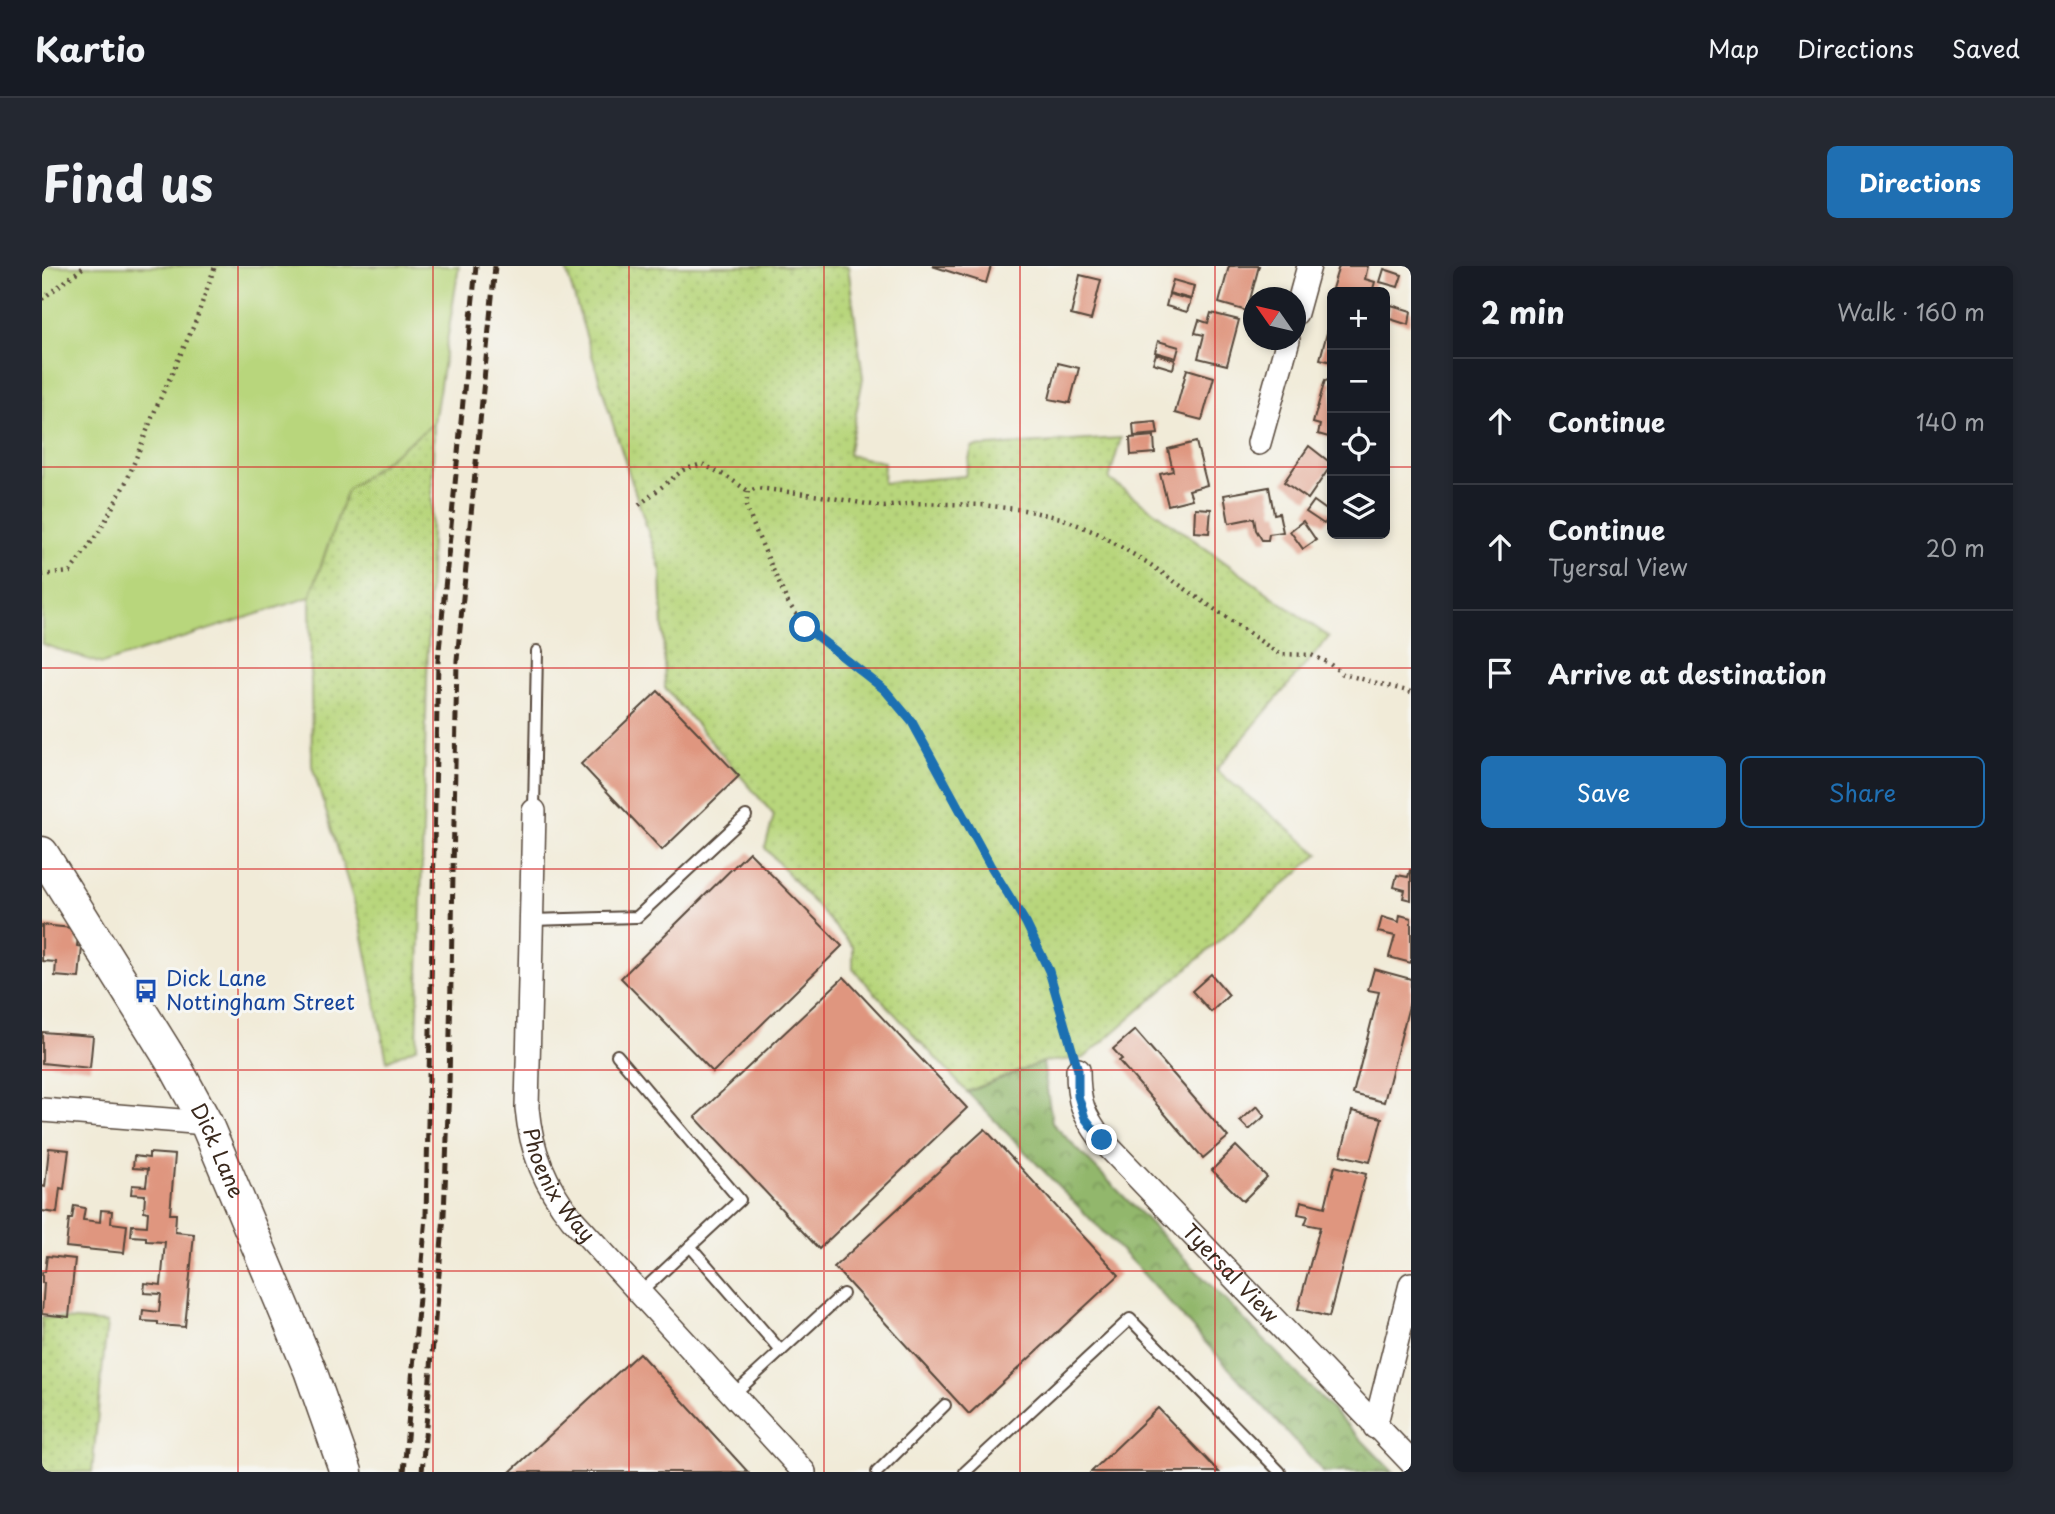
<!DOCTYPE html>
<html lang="en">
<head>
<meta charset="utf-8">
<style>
	body { margin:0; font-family:"Playpen Sans",sans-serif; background:#242831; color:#f1f3f6 }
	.controls { position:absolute; right:21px; top:21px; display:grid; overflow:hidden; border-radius:10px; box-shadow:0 4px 10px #0003 }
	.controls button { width:63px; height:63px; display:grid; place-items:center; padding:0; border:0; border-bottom:2px solid #363941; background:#171b24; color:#f1f3f6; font:35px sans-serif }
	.compass { position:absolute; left:1201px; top:21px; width:63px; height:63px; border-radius:50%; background:#171b24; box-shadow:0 4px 10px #0003; rotate:304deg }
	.stop { position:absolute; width:21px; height:21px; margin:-16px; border:5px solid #1f6fb2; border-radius:50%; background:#fff }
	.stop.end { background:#1f6fb2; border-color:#fff; box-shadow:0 2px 7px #0008 }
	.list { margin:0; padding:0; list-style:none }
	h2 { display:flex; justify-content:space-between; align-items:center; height:91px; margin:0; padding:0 28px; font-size:30px }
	h2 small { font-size:23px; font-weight:400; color:#9ea1a6 }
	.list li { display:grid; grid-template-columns:46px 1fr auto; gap:21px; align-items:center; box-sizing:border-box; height:126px; padding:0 28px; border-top:2px solid #363941 }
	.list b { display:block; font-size:26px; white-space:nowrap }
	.list p { margin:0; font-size:23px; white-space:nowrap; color:#9ea1a6 }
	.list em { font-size:23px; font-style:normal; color:#9ea1a6 }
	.actions { display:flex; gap:14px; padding:21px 28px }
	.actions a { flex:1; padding:16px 0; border:2px solid #1f6fb2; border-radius:10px; text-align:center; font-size:24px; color:#1f6fb2 }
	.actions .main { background:#1f6fb2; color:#fff }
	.icon { flex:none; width:38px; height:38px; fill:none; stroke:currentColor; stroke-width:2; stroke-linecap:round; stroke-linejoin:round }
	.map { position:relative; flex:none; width:1369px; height:1206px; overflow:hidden; border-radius:10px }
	header { display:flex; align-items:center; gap:42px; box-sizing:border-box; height:98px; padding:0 35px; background:#171b24; border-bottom:2px solid #363941 }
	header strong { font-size:33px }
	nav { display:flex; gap:38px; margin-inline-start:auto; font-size:24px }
	.intro { display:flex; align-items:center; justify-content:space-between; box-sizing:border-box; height:168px; padding:0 42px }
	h1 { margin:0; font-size:49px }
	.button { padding:18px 32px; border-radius:10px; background:#1f6fb2; color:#fff; font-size:24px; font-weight:700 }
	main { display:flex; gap:42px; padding:0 42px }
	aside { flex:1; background:#171b24; border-radius:10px; box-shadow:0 4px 10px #0003 }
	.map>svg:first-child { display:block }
	.grass { fill:url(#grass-dots); stroke:#7a804d; stroke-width:2 }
	.forest { fill:url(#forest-crowns); stroke:#667045; stroke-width:2 }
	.park { fill:#b8d67c; stroke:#7a804d; stroke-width:2 }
	.building { fill:#df967f }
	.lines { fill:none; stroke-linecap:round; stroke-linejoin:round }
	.lane-casing { stroke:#56473a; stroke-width:14 }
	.street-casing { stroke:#56473a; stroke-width:26 }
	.secondary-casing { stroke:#56473a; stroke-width:35 }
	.path { stroke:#56473a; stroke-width:4.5; stroke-dasharray:2 5; stroke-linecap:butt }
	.lane { stroke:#fff; stroke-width:10 }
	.street { stroke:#fff; stroke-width:23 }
	.secondary { stroke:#fff; stroke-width:32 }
	.rail { stroke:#3b2a1e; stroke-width:5; stroke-dasharray:10 5; stroke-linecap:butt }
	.route { stroke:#1f6fb2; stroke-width:9 }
	.grid { fill:none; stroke:#d62828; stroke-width:2; stroke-opacity:0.55 }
	.labels { text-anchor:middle; stroke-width:6; stroke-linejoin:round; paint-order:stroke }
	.transit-label { font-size:21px; fill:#164399; stroke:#f6f6f2; text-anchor:start }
	.street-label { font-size:21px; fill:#3b2a1e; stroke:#f6f6f2 }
</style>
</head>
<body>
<header>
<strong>Kartio</strong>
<nav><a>Map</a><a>Directions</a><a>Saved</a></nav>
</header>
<div class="intro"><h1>Find us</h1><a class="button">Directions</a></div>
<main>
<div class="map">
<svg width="1369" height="1206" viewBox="0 0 1369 1206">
	<defs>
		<pattern id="grass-dots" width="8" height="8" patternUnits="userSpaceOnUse" patternTransform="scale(1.75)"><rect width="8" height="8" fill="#b8d67c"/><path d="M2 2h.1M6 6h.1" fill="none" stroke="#9fb86b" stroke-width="1.8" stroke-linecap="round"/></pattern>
		<pattern id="forest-crowns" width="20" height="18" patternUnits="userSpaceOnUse" patternTransform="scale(1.75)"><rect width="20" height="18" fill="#92b76c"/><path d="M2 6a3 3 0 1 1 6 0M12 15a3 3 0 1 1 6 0" fill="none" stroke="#789558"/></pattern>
	</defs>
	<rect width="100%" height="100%" fill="#f6f6f2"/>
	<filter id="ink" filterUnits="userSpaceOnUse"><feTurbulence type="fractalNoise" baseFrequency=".0143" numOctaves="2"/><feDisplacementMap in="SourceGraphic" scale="14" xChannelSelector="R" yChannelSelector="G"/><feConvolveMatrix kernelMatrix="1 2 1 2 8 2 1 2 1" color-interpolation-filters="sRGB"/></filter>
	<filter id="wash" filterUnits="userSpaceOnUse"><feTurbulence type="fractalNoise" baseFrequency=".00686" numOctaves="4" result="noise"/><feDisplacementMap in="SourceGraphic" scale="28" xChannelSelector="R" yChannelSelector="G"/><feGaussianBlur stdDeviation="1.57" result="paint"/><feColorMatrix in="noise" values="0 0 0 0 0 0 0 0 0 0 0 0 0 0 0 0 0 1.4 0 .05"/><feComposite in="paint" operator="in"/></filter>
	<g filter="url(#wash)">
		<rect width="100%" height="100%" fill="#f1ebd8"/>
		<!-- grass -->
		<g class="grass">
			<path d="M523,0H806L821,112L806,189L842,196L841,217L923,210L930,181L1079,172L1067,213L1287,371L1174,504L1277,588L1042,792L1001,796L925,826L811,703V681L723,582L732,549L623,422L619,305L569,152Z"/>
			<path d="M392,157L375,781L345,795L318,655L270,500L268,331L305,224Z"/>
			<path d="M0,1051L65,1057L50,1206H0Z"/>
		</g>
		<!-- forest -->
		<path class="forest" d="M1001,796L1010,857L1351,1206H1281L1095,1001L925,826Z"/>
		<!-- park -->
		<path class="park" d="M0,0H417L392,157L305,224L268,331L60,398L0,378Z"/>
		<g id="blocks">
			<!-- building -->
			<g class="building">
				<path d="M890,0H949L944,17Z"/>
				<path d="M1187,0H1217L1205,45L1177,37Z"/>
				<path d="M1297,0H1326L1323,13L1333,16L1330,26H1289Z"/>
				<path d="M1342,3L1360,9L1356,21L1338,16Z"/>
				<path d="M1038,9L1059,14L1049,54L1029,49Z"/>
				<path d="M1131,14L1152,20L1149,33L1127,27Z"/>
				<path d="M1127,28L1149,34L1145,46L1124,40Z"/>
				<path d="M1349,39L1369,45L1367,59L1345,52Z"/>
				<path d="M1169,47L1197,54L1185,99L1156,92L1162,69L1153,67L1157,54L1166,57Z"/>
				<path d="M1289,52H1290V96L1278,93Z"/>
				<path d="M1116,75L1137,81L1134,92L1113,86Z"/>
				<path d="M1114,88L1133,94L1131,103L1111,97Z"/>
				<path d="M1016,97L1037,102L1028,137L1007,133Z"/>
				<path d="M1145,103L1172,111L1160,154L1133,147Z"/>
				<path d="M1283,114L1290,116V172L1276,168L1278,159L1271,157Z"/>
				<path d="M1114,156L1116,168L1092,170L1091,158Z"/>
				<path d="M1112,170L1113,187L1089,189L1088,172Z"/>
				<path d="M1154,176L1165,219L1147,224L1150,233L1126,239L1118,208L1131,205L1126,183Z"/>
				<path d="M1267,180L1290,198L1266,233L1242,216Z"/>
				<path d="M1227,221L1232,248L1237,247L1241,266L1227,268L1226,274H1220L1214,264L1212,252L1187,257L1182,229Z"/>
				<path d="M1272,235L1290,248L1282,258L1264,246Z"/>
				<path d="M1153,242L1169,243L1167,267L1152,266Z"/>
				<path d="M1261,255L1274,274L1261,283L1248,265Z"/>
				<path d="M616,425L697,510L620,584L539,498Z"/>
				<path d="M707,586L800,680L671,806L579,712Z"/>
				<path d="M1368,604H1369V634L1361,632L1363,624L1352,621L1355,609L1366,611Z"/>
				<path d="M1358,649L1369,652V697L1347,691L1353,670L1336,666L1340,651L1357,656Z"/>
				<path d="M0,659L30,662L36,670L35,680L40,681L37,712L13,710L14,696L0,695Z"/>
				<path d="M1332,703L1369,713V732L1342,836L1311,828L1337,726L1326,724Z"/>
				<path d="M1169,708L1187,729L1169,746L1150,725Z"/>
				<path d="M802,711L925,842L777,983L653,851Z"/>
				<path d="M1093,764L1186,871L1161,892L1077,795L1080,793L1071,783Z"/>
				<path d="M0,766L51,770L48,802L0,797Z"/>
				<path d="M1215,840L1223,850L1207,864L1198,855Z"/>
				<path d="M1310,845L1340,852L1328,896L1299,889Z"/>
				<path d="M943,863L1077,1009L927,1148L792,1001Z"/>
				<path d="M1194,880L1225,911L1201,935L1170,904Z"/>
				<path d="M7,882L27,884L22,923L18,922L15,947L0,945V920L3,921Z"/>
				<path d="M107,887L133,889L128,948H134L133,966L152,968L143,1061L116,1059V1056L100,1055L101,1044L117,1046L119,1028L102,1027L103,1017L119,1019L123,976L104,975V971L89,970L90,959L105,960L106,946L102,945L103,929L89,928L90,919L104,920L106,903L91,902L92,890L107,892Z"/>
				<path d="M1293,900L1324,908L1287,1051L1256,1043L1278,961L1263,958L1266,950L1256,948L1259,935L1283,941Z"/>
				<path d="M32,940L43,942L41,954L58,956L59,944L70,945L69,957L85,959L82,987L24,981L27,953H30Z"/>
				<path d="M5,990L33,993L27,1051L0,1048L2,1017H0V1006H3Z"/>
				<path d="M597,1087L706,1206H468Z"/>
				<path d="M1116,1142L1177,1206H1049Z"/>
			</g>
		</g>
	</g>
	<g filter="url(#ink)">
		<use href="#blocks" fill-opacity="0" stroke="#56473a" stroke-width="2"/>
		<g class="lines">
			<!-- lane casing -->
			<g class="lane-casing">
				<g id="lane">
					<path d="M492,545L495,385"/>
					<path d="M489,654L595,651L704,550"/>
					<path d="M575,789L698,934L598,1027"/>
					<path d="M648,980L739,1085"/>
					<path d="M692,1128L801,1028"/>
					<path d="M835,1206L903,1139"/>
					<path d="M923,1206L1088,1053L1238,1206"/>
				</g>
			</g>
			<!-- street casing -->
			<g class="street-casing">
				<g id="street">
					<path d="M1254,47L1267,0"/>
					<path d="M1217,177L1246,74"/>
					<path id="s1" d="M492,545L485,842C489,885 503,919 530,953L762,1206"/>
					<path id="s2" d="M1036,804C1036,837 1041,848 1060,874L1369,1196"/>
					<path d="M0,844L164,857"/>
					<path d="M1333,1161L1369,1018"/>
				</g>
			</g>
			<!-- secondary casing -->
			<g class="secondary-casing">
				<g id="secondary">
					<path id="s3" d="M0,587L134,802L164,857L268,1104L304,1206"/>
				</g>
			</g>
			<!-- path -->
			<g class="path">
				<path d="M0,33L43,0"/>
				<path d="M597,239L641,204L660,198L684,210L706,225"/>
				<path d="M0,309L28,306L59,263L86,212L114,142L153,57L173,0"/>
				<path d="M1029,784L1007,705L984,657L948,599L870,456L843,424L763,361L745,335L713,263L704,240L706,225L716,222L779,230L842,241L872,237L940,239L982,244L1019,252L1055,267L1106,297L1237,388L1269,389L1285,396L1301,408L1369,426"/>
			</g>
			<!-- lane -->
			<use href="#lane" class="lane"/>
			<!-- street -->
			<use href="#street" class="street"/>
			<!-- secondary -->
			<use href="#secondary" class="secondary"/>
			<!-- rail -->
			<g class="rail">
				<path d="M362,1206L384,950L396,395L434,0"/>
				<path d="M380,1206L402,949L407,820L415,394L453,0"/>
			</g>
		</g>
	</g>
	<g class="lines" filter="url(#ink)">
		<!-- route -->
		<path class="route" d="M763,361L843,424L870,456L948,599L984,657L1007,705L1036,804V830L1043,852L1060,874"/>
	</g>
	<!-- grid -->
	<path class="grid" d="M196,0V1206M391,0V1206M587,0V1206M782,0V1206M978,0V1206M1173,0V1206M0,201H1290M1343,201H1369M0,402H1369M0,603H1369M0,804H1369M0,1005H1369"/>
	<!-- icons -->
	<defs>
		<g id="bus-bare" transform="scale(1.89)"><path d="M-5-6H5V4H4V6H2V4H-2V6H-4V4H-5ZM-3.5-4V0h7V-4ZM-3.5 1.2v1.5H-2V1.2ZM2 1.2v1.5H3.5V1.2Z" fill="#1a4fb4" stroke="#f6f6f2" stroke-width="2.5" paint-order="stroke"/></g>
	</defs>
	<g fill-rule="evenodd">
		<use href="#bus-bare" x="104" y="725"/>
	</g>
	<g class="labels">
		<!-- transit labels -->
		<g class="transit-label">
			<text x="124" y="720">Dick Lane<tspan x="124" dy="24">Nottingham Street</tspan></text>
		</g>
		<!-- street labels -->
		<g class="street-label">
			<text dy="7" stroke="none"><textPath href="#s3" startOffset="346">Dick Lane</textPath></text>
			<text dy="7" stroke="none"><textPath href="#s1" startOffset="382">Phoenix Way</textPath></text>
			<text dy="7" stroke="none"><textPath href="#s2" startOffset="261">Tyersal View</textPath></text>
		</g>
	</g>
</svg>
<div class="controls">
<button>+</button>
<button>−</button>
<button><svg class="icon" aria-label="locate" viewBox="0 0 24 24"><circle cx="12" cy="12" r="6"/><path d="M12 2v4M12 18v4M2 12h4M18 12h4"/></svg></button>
<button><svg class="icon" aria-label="layers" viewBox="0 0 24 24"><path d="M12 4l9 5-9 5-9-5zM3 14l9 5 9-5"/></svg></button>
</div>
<svg class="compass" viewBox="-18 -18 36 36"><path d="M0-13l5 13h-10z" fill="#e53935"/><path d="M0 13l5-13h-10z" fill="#9ea1a6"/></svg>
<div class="stop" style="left:763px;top:361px"></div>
<div class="stop end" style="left:1060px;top:874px"></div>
</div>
<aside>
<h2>2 min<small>Walk · 160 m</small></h2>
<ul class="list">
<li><svg class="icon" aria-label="ahead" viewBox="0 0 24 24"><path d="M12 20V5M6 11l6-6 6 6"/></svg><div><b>Continue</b></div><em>140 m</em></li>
<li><svg class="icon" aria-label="ahead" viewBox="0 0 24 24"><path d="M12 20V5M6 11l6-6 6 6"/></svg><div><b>Continue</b><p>Tyersal View</p></div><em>20 m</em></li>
<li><svg class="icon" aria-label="arrive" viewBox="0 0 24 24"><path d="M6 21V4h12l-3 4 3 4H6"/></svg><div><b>Arrive at destination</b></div></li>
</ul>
<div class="actions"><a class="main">Save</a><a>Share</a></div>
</aside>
</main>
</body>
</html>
